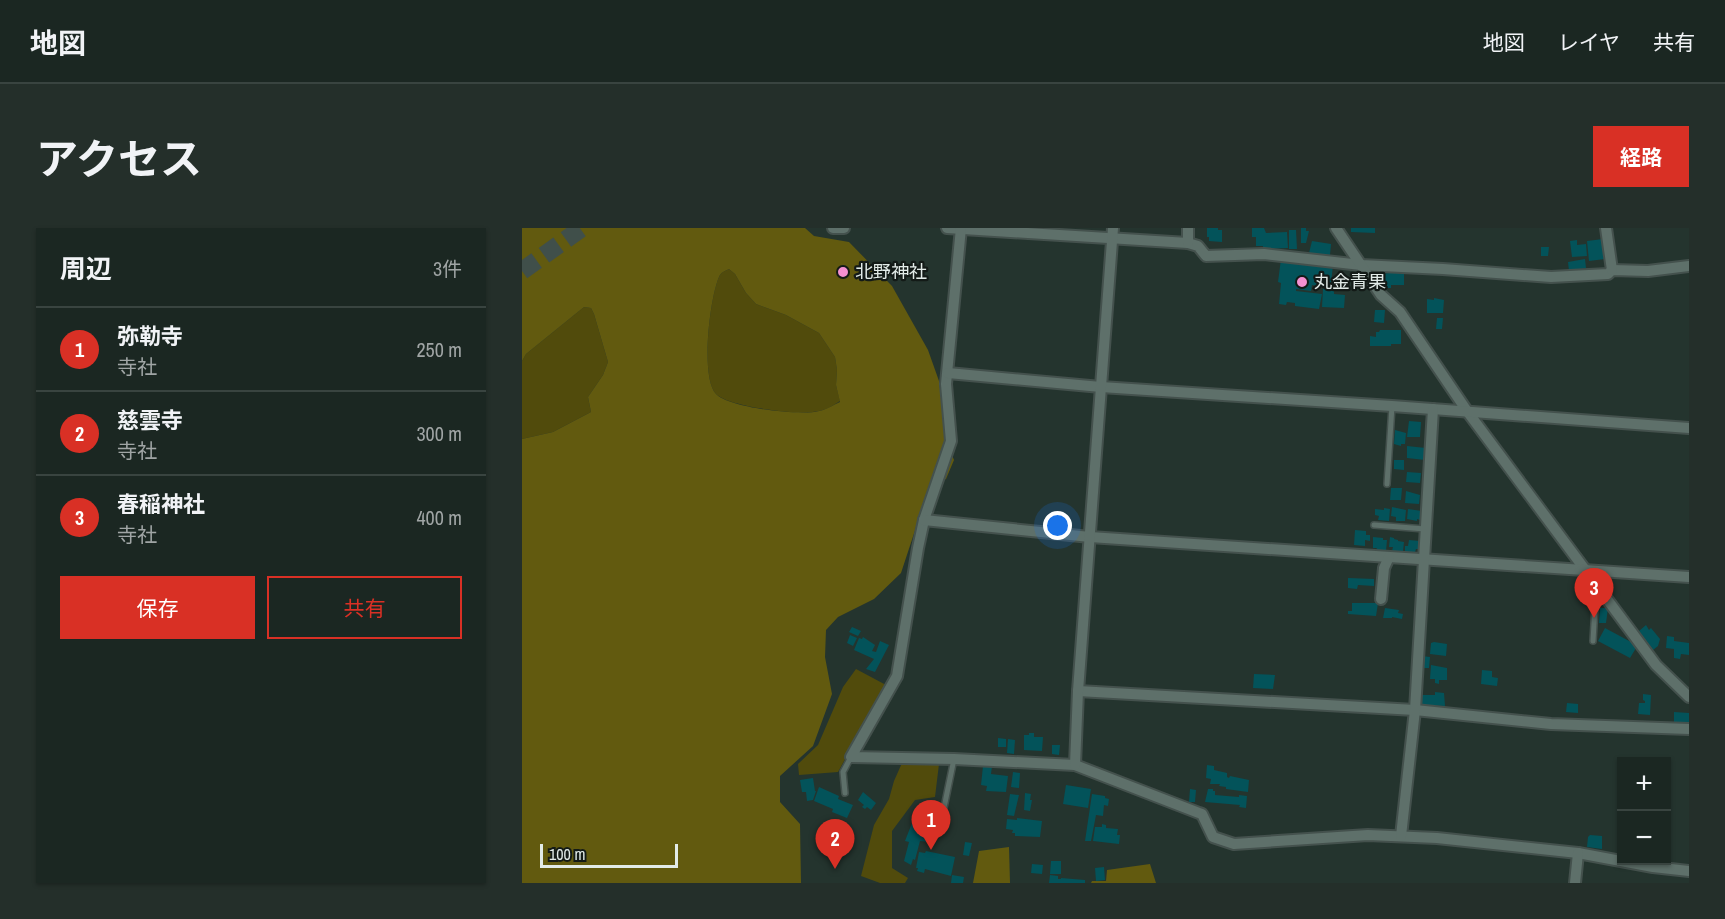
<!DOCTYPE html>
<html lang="ja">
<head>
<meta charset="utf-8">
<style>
	body { margin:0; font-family:"Archivo Narrow","Noto Sans JP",sans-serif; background:#242f2a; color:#f1f3f6 }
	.controls { position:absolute; right:18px; bottom:18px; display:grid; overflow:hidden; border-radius:0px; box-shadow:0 2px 4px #0004 }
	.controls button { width:54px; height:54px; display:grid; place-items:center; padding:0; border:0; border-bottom:2px solid #394440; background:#1b2722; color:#f1f3f6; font:30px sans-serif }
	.scale { position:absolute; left:18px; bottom:15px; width:138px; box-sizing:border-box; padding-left:6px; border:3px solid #e2ebe8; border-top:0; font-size:16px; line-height:21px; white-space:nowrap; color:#e2ebe8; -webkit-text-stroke:4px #131a17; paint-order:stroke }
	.you { position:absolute; left:536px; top:298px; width:21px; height:21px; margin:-15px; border:4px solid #fff; border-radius:50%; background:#1a73e8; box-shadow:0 0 0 9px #1a73e833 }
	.badge { display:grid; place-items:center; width:39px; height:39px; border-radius:50%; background:#d93025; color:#fff; font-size:20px; font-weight:700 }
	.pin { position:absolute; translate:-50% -50px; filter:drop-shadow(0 2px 3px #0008) }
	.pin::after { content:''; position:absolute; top:32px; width:21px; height:18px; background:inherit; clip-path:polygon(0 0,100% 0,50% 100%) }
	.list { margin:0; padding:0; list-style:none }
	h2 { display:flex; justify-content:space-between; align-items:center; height:78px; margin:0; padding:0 24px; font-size:26px }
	h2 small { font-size:20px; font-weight:400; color:#a0a5a5 }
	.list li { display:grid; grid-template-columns:39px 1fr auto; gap:18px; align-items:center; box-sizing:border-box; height:84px; padding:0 24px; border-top:2px solid #394440 }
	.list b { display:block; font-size:22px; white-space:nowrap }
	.list p { margin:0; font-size:20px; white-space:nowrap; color:#a0a5a5 }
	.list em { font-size:20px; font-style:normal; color:#a0a5a5 }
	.actions { display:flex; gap:12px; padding:18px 24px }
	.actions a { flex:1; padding:14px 0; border:2px solid #d93025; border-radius:0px; text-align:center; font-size:21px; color:#d93025 }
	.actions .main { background:#d93025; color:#fff }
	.map { position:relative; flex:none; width:1167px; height:655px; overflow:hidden; border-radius:0px }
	header { display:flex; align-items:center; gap:36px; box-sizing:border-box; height:84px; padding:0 30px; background:#1b2722; border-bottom:2px solid #394440 }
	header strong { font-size:28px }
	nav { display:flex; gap:33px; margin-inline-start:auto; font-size:21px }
	.intro { display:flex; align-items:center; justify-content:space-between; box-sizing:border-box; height:144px; padding:0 36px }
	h1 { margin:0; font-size:42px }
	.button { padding:15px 27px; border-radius:0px; background:#d93025; color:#fff; font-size:21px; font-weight:700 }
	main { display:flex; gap:36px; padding:0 36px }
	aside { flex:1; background:#1b2722; border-radius:0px; box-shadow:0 2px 4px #0004 }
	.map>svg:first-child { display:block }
	.green { fill:#514b0c }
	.forest { fill:#625a0f; fill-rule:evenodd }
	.building { fill:#03535a }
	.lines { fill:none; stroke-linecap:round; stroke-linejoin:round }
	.motorway-tunnel { stroke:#404f4a; stroke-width:18; stroke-dasharray:18 9; stroke-linecap:butt }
	.service-casing { stroke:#44514d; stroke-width:8 }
	.minor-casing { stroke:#44514d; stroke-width:14 }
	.service { stroke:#5e706a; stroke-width:5 }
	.minor { stroke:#5e706a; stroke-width:10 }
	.poi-dot { fill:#f590d1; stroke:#131a17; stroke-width:2 }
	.labels { text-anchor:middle; stroke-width:4.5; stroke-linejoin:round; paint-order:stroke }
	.poi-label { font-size:18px; fill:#e2ebe8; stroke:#131a17; text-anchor:start }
</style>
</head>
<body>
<header>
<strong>地図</strong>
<nav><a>地図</a><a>レイヤ</a><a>共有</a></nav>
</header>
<div class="intro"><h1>アクセス</h1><a class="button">経路</a></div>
<main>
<aside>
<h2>周辺<small>3件</small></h2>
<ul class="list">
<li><span class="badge">1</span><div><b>弥勒寺</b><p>寺社</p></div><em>250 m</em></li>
<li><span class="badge">2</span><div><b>慈雲寺</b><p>寺社</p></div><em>300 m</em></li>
<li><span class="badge">3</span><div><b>春稲神社</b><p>寺社</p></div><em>400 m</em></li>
</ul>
<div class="actions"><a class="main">保存</a><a>共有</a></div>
</aside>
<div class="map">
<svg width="1167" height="655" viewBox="0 0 1167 655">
	<rect width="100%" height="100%" fill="#24342e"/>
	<!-- green -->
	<g class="green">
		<path d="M207,41L213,46L224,65L234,76L264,87L297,105L313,129L315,142L314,157L318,173C312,177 304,182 297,183C279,188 207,179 194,166C178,149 188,69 197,49C199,44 203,43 207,41Z"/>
		<path d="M62,79L69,80L72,86L86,134L81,147L66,169L69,184L31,204L0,211V133L4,126Z"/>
		<path d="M334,441L364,457L316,544L277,547L276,536L296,517L321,459Z"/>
		<path d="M380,535L417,536L413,569L393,572L370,603V640L386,650L383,655H358L339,648L352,597L367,571L372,553Z"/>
	</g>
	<!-- forest -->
	<g class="forest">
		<path d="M0,0H283L292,8L327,14L370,58L406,122L417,153L425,215L432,232L424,251L408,257L379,345L352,371L316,389L304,402L303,429L310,466L291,518L258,548V574L278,596L279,655H0V211L31,204L69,184L66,169L81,147L86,134L72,86L69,80L62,79L4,126L0,133ZM207,41L213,46L224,65L234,76L264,87L297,105L313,129L315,142L314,157L318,174C311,177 304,182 297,183C279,188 207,180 194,166C178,149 188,69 197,49C199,44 203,43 207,41Z"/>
		<path d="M487,619L488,655H451L457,623Z"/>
		<path d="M628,636L634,655H569L570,653H584L585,642Z"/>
	</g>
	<!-- building -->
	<g class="building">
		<path d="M685,0H696V2H700V14L687,13V9H685Z"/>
		<path d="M730,0H742L744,5L765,4L766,20L741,21V18H734V9H730Z"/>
		<path d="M779,0H784V3H787L784,15H779Z"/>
		<path d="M829,0H853V5L829,4Z"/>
		<path d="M767,2H774L775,21H767Z"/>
		<path d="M1081,11L1083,31L1067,33L1065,13Z"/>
		<path d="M1055,12V17L1064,16L1065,28L1050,29L1048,13Z"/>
		<path d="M790,13L809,16L808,27L787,25Z"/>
		<path d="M1019,19H1027L1026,28H1019Z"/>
		<path d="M759,31L811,37L809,55L803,54V59L790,57L789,63L774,61V63L800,66L797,81L773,78V75L765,74L764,77L757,76L759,55L756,54Z"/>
		<path d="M1063,31L1064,40L1047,43L1046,34Z"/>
		<path d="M319,38L327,43L323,49L315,44Z"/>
		<path d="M851,41H860V46L867,45V43L877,44V46H882V57H869V60H862V58H860V54H858V49H855V46L850,45Z"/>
		<path d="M801,61L812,62V66L823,67L822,80L800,79Z"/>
		<path d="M912,70L922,72L921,85H905V71L912,72Z"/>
		<path d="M853,82H863L862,95L852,94Z"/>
		<path d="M915,90H921L920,101H914Z"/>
		<path d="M858,102H879V116H869V118H848V108L854,109V104H857Z"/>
		<path d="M887,193L899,194L898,209H885Z"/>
		<path d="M873,202L884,205L883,216H879V218L872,216Z"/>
		<path d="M885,218L904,220L903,232L885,230Z"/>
		<path d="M872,232H882V242L872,241Z"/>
		<path d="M885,244L899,245L898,255L884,254Z"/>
		<path d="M869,260H880L879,272H868Z"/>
		<path d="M884,263L898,267L897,276L883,275Z"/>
		<path d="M870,279L884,282L883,293H874V289L869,288Z"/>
		<path d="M862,280L868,281L867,293L856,292L857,288L853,287V281L862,282Z"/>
		<path d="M886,281L900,283L898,292L895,291V293L885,291Z"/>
		<path d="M833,302L844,303V307H848V313L843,312V318L832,317Z"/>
		<path d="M851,309L861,310V312H865L864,323L854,322L855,320H851Z"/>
		<path d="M868,309L872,310V311L876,312V313L882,314L881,323H870L871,319H867Z"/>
		<path d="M887,312L898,313L897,321H894L893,324H883V318H886Z"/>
		<path d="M826,350L852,351V358L836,357L835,361L826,360Z"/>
		<path d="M830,375H856L854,388L826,386V383H830Z"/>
		<path d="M863,380L877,382L876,385L881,386L880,391L870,389V390H861Z"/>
		<path d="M1078,380H1086L1084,395H1077Z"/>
		<path d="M1124,397L1127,402L1129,400L1138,411L1136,418L1131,422L1117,403Z"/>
		<path d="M330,399L339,403L336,408L327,404Z"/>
		<path d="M1083,400L1109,414L1114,420L1108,430L1076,413Z"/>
		<path d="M328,407L335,410L331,418L325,415Z"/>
		<path d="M1145,408L1152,409V413L1167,415V427L1159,426L1158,431L1152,430V421L1144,420Z"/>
		<path d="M341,409L353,417L350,423L354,424L358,413L367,417L353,444L344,441L352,431L332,422L337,410L340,411Z"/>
		<path d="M912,414L925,416L924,428L908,426L909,415Z"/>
		<path d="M900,428L908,429L907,440H899Z"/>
		<path d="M909,437L925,440V452H917V456L913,455V451H908Z"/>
		<path d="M960,442L970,443V449L976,450L975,458L959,456Z"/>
		<path d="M732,446L753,447L751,461L731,460Z"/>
		<path d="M913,464L922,465L923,478L900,477V475H897L898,467H913Z"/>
		<path d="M1121,466L1129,467L1128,487L1116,486L1117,475H1123V473L1121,472Z"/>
		<path d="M1045,475L1056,476V485L1044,484Z"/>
		<path d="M1152,484L1167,485V495L1152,494Z"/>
		<path d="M507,505H512V509H521L520,523L502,522V507H507Z"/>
		<path d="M476,510L484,511V519H476Z"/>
		<path d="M486,511L493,512L492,526L485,525Z"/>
		<path d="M530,517H538L537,527L530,526Z"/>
		<path d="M685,537L692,538V542L705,545V549L707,550L708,548L727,552L726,564L704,561V559L697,558L698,556H688L689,551L684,550Z"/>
		<path d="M461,538H470L469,546L486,548L484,564L464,563L465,558L459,557Z"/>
		<path d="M491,544L498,545L497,560L489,559Z"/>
		<path d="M291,550L293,563H294L291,572L285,573L284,564H280L278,552Z"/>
		<path d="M544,557L569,561L566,580L541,576Z"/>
		<path d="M297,559L317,568L316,571L331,577L325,590L310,584L311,581L292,573Z"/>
		<path d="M668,561L674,562L673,574H667Z"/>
		<path d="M686,561H691V563H693V567L717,569V567L725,568L724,580L717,579L718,577L683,574Z"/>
		<path d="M341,564L354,575L349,582L345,579L343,581L340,579L342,577L336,572Z"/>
		<path d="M503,565L509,566L508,572H510L508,583L502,582Z"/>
		<path d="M488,566L497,567L492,588L485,587Z"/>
		<path d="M570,566L583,568V570L587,571L586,578L582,577L581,588L574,587L569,613H563Z"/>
		<path d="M495,590L520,593L518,609L493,608V605H490L491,602L484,601L485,591L495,592Z"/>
		<path d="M390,595L412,601L407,614L398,613L393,632L391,631L389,637L382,633L387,614L383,613Z"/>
		<path d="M580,596L584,597V600L596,601L595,607H598L597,616L571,613L573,599H580Z"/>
		<path d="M1068,607L1080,608V621L1065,619L1066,609Z"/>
		<path d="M443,614L450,615L447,628L441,627Z"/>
		<path d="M404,623L433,629L429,648L403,641L402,645L395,643L396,640H394L397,624L403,625Z"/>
		<path d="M529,633H539V646H528Z"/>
		<path d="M510,636L521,637L520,646L509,645Z"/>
		<path d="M582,639L583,652L574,653L573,640Z"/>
		<path d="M430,647L442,649L441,655H429Z"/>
		<path d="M528,647L536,648V651H539V650L563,652V655H527Z"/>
	</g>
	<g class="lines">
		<!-- motorway-tunnel -->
		<path class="motorway-tunnel" d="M0,43L60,0"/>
		<!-- service casing -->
		<g class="service-casing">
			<g id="service">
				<path d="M865,256L870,178"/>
				<path d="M852,297L903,301"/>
				<path d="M1071,413L1074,361L1076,359"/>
				<path d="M323,565L321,544L329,529"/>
				<path d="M417,604L432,531"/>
			</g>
		</g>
		<!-- minor casing -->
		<g class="minor-casing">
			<g id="minor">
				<path d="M311,0H322"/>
				<path d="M425,0L666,15L676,18L684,28L742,26L839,37L921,41L1029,49L1086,46L1090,42L1126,43L1167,38"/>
				<path d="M439,0L424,156L429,213L402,292L396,320L375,448L329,529L432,531L553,537L677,585L680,586L691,609L712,616L846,607L915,610L1056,625L1131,639L1167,643"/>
				<path d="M814,0L859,67L878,84L945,183L1134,437L1167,469"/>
				<path d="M1084,0L1090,42"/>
				<path d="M666,15V0"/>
				<path d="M426,145L579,159L870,178L1167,200"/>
				<path d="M402,292L568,309L1167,349"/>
				<path d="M859,371L862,340L867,329"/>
				<path d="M556,463L893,482L1029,496L1167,501"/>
				<path d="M553,537L556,463L591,0"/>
				<path d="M879,608L893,482L911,181"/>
				<path d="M1053,655L1056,625"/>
			</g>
		</g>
		<!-- service -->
		<use href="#service" class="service"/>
		<!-- minor -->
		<use href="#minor" class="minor"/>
	</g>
	<!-- markers -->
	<g class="poi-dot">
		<circle cx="321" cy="44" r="6"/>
		<circle cx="780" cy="54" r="6"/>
	</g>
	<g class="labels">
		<!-- poi labels -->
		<g class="poi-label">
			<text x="333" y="50">北野神社</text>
			<text x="792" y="60">丸金青果</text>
		</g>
	</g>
</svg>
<div class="controls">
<button>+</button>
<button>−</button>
</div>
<div class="scale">100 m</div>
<div class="you"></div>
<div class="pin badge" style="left:409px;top:622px">1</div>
<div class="pin badge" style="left:313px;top:641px">2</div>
<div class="pin badge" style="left:1072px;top:390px">3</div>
</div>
</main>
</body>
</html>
